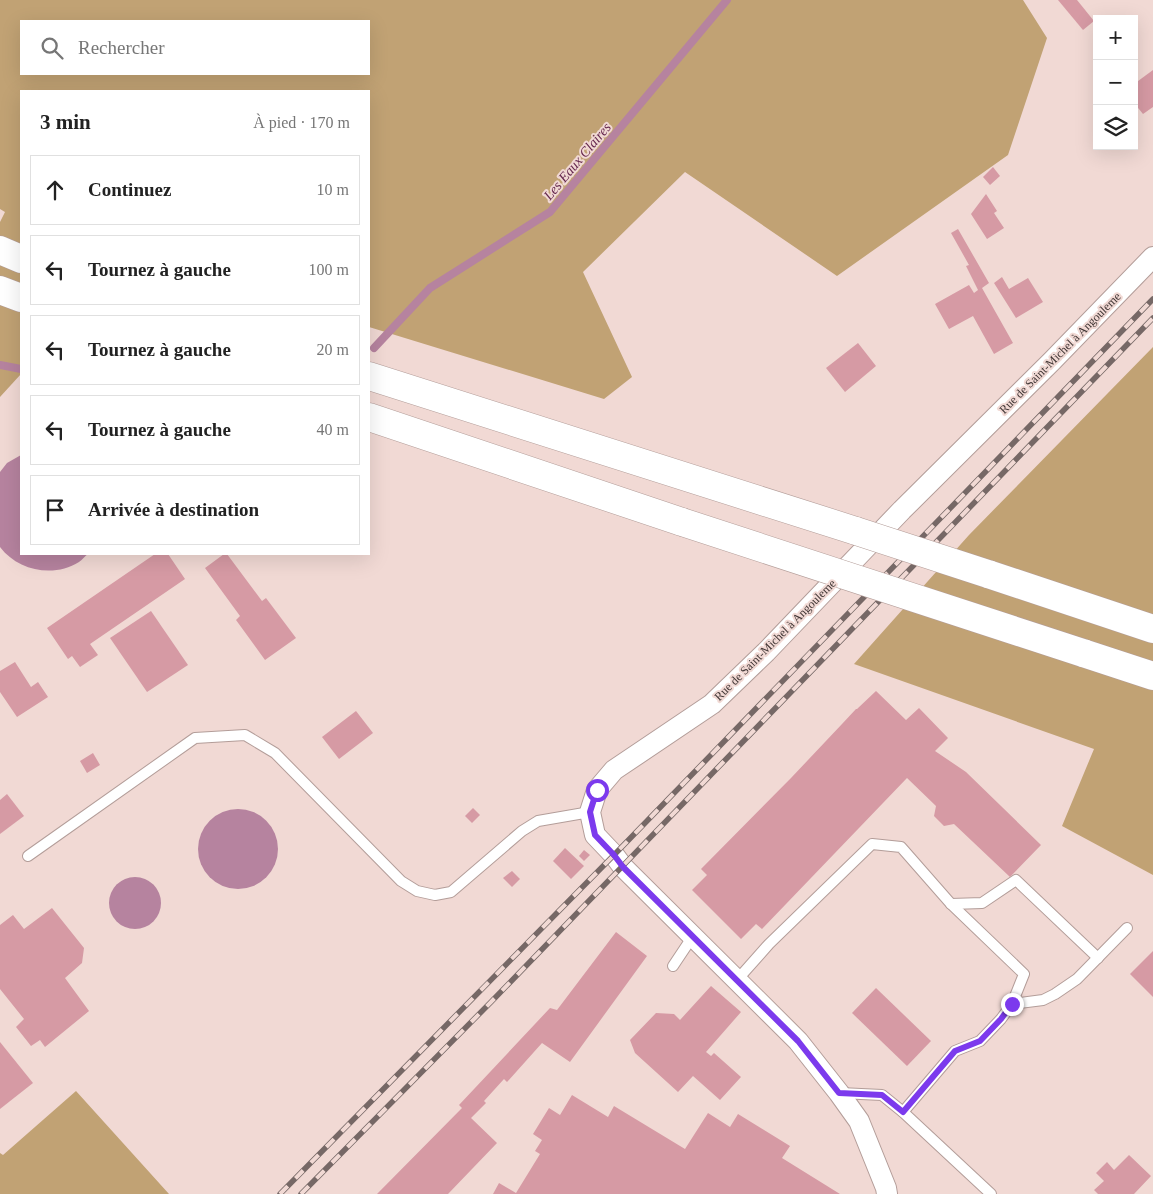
<!DOCTYPE html>
<html lang="fr">
<head>
<meta charset="utf-8">
<style>
	body { margin:0; font-family:"Times New Roman",serif; background:#f6f6f6; color:#222 }
	.controls { position:absolute; right:15px; top:15px; display:grid; overflow:hidden; border-radius:0px; box-shadow:0 5px 20px #0002 }
	.controls button { width:45px; height:45px; display:grid; place-items:center; padding:0; border:0; border-bottom:1px solid #e0e0e0; background:#fff; color:#222; font:25px sans-serif }
	.stop { position:absolute; width:15px; height:15px; margin:-11px; border:4px solid #7c3aed; border-radius:50%; background:#fff }
	.stop.end { background:#7c3aed; border-color:#fff; box-shadow:0 1px 5px #0008 }
	.list { margin:0; padding:0; list-style:none }
	h2 { display:flex; justify-content:space-between; align-items:center; height:65px; margin:0; padding:0 20px; font-size:21px }
	h2 small { font-size:16px; font-weight:400; color:#767676 }
	.list li { display:grid; grid-template-columns:32px 1fr auto; gap:15px; align-items:center; box-sizing:border-box; height:70px; margin:0 10px 10px; padding:0 10px; border:1px solid #e0e0e0; border-radius:0px }
	.list b { display:block; font-size:19px; white-space:nowrap }
	.list em { font-size:16px; font-style:normal; color:#767676 }
	.icon { flex:none; width:28px; height:28px; fill:none; stroke:currentColor; stroke-width:2; stroke-linecap:round; stroke-linejoin:round }
	.map { position:relative; flex:none; width:1153px; height:1194px; overflow:hidden }
	.search { position:absolute; background:#fff; box-shadow:0 5px 20px #0002; left:20px; top:20px; width:350px; height:55px; display:flex; align-items:center; gap:12px; box-sizing:border-box; padding:0 18px; border-radius:0px; color:#767676; font-size:19px }
	.panel { position:absolute; background:#fff; box-shadow:0 5px 20px #0002; left:20px; top:90px; width:350px; height:465px; border-radius:0px }
	.map>svg:first-child { display:block }
	.forest { fill:#c1a274; fill-rule:evenodd }
	.water { fill:#b6839f }
	.lines { fill:none; stroke-linecap:round; stroke-linejoin:round }
	.stream { stroke:#b6839f; stroke-width:8 }
	.building { fill:#d69aa4 }
	.service-casing { stroke:#b39d99; stroke-width:12 }
	.minor-casing { stroke:#b39d99; stroke-width:22 }
	.trunk-casing { stroke:#b39d99; stroke-width:29 }
	.service { stroke:#fff; stroke-width:10 }
	.minor { stroke:#fff; stroke-width:20 }
	.trunk { stroke:#fff; stroke-width:28 }
	.rail-casing { stroke:#766866; stroke-width:5.5 }
	.rail { stroke:#f1d9d4; stroke-width:4; stroke-dasharray:11; stroke-linecap:butt }
	.trunk-bridge-casing { stroke:#b39d99; stroke-width:29; stroke-linecap:butt }
	.trunk-bridge { stroke:#fff; stroke-width:28 }
	.route { stroke:#7c3aed; stroke-width:6 }
	.labels { text-anchor:middle; stroke-width:4; stroke-linejoin:round; paint-order:stroke }
	.street-label { font-size:12px; fill:#403635; stroke:#f1d9d4 }
	.water-label { font-size:14px; font-style:italic; fill:#65274e; stroke:#f1d9d4 }
</style>
</head>
<body>
<div class="map">
<svg width="1153" height="1194" viewBox="0 0 1153 1194">
	<rect width="100%" height="100%" fill="#f1d9d4"/>
	<!-- forest -->
	<g class="forest">
		<path d="M0,0H1023L1047,38L1008,155L837,276L685,172L583,272L632,377L604,399L369,327V91H21V374L0,397V222L5,212L0,209ZM21,21H369V74H21Z"/>
		<path d="M1153,347V875L1062,826L1094,749L854,664L969,535Z"/>
		<path d="M76,1091L169,1194H0V1153L3,1155Z"/>
	</g>
	<!-- water -->
	<g class="water">
		<path d="M21,455V554H88C85,556 82,560 79,562C54,578 18,571 0,547V472L7,463Z"/>
		<circle cx="238" cy="849" r="40"/>
		<circle cx="135" cy="903" r="26"/>
	</g>
	<g class="lines">
		<!-- stream -->
		<g class="stream">
			<path d="M374,348L430,288L550,212L727,0"/>
			<path d="M0,365L21,369"/>
		</g>
	</g>
	<!-- building -->
	<g class="building">
		<path d="M1058,0H1077L1094,21L1083,30Z"/>
		<path d="M1153,70V107L1143,114L1134,103V84Z"/>
		<path d="M993,167L1000,176L990,185L983,177Z"/>
		<path d="M986,194L997,211L994,213L1004,228L987,239L971,214Z"/>
		<path d="M958,229L989,283L982,288L1013,343L994,354L973,316L949,329L935,304L969,285L974,293L978,290L966,266L969,265L951,233Z"/>
		<path d="M1002,277L1009,289L1028,278L1043,302L1016,318L994,283Z"/>
		<path d="M858,343L876,366L845,392L826,368Z"/>
		<path d="M155,554H168L185,579L90,644L98,655L80,667L72,656L68,659L47,628Z"/>
		<path d="M224,554H227L262,601L266,598L296,638L265,660L236,620L240,616L205,568Z"/>
		<path d="M151,611L188,665L147,692L110,638Z"/>
		<path d="M15,662L31,687L38,682L48,697L17,717L0,692V671Z"/>
		<path d="M876,691L906,720L919,708L948,738L935,751L966,772L1041,845L1010,877L954,824L944,826L934,816L936,806L907,778L762,929L756,924L741,939L692,890L707,875L701,869L791,778L842,724L856,709H857Z"/>
		<path d="M356,711L373,733L339,759L322,737Z"/>
		<path d="M93,753L100,765L87,773L80,761Z"/>
		<path d="M7,794L24,816L0,834V800Z"/>
		<path d="M473,808L480,815L472,823L465,816Z"/>
		<path d="M565,848L584,866L571,879L553,861Z"/>
		<path d="M584,850L590,855L584,861L579,856Z"/>
		<path d="M512,871L520,879L512,887L503,878Z"/>
		<path d="M52,908L84,948L82,963L65,978L89,1011L45,1047L40,1040L31,1046L16,1027L24,1019L0,989V925L13,915L24,929Z"/>
		<path d="M616,932L647,956L570,1062L542,1043L507,1082L504,1079L484,1101L486,1103L471,1118L497,1143L448,1194H377L462,1108L459,1105L550,1008L557,1010Z"/>
		<path d="M1153,951V997L1130,974Z"/>
		<path d="M711,986L741,1012L706,1052L711,1056L714,1053L741,1077L720,1100L693,1076L678,1092L635,1053L630,1040L656,1013L674,1014L680,1020Z"/>
		<path d="M876,988L931,1041L907,1066L852,1013Z"/>
		<path d="M0,1042L33,1083L0,1109Z"/>
		<path d="M572,1095L608,1117L614,1106L685,1149L708,1113L730,1127L738,1114L790,1146L782,1158L840,1194H493L499,1183L516,1193L540,1154L535,1151L542,1140L533,1134L549,1108L560,1115Z"/>
		<path d="M1129,1155L1151,1176L1134,1194H1098L1094,1190L1104,1181L1096,1173L1107,1162L1114,1170Z"/>
	</g>
	<g class="lines">
		<!-- service casing -->
		<g class="service-casing">
			<g id="service">
				<path d="M28,856L195,738L245,735L275,753L401,881L417,891L435,895L451,892L522,831L538,821L590,812"/>
				<path d="M951,904L982,903L1016,880L1098,958"/>
				<path d="M673,966L693,936"/>
				<path d="M737,980L769,944L872,844L901,847L951,904L1024,974L1012,1004L1001,1019L980,1041L955,1051L903,1112"/>
				<path d="M1012,1004L1043,1000L1055,994L1077,979L1127,928"/>
				<path d="M840,1093L882,1095L903,1112L991,1194"/>
			</g>
		</g>
		<!-- minor casing -->
		<g class="minor-casing">
			<path id="minor" d="M887,1194L886,1188L859,1121L839,1093L798,1041L623,867L614,855L595,835L590,812L597,790L614,770L712,704L766,652L902,510L1052,361L1153,257"/>
		</g>
		<!-- trunk casing -->
		<g class="trunk-casing">
			<g id="trunk">
				<path d="M0,250L21,259"/>
				<path d="M0,290L21,298"/>
				<path d="M369,376L856,531"/>
				<path d="M369,417L682,522"/>
				<path d="M988,574L1153,629"/>
				<path d="M1083,653L1153,676"/>
			</g>
		</g>
		<!-- service -->
		<use href="#service" class="service"/>
		<!-- minor -->
		<use href="#minor" class="minor"/>
		<!-- trunk -->
		<use href="#trunk" class="trunk"/>
		<!-- rail casing -->
		<g class="rail-casing">
			<g id="rail">
				<path d="M280,1194L614,855L1153,299"/>
				<path d="M301,1194L491,1002L1153,318"/>
			</g>
		</g>
		<!-- rail -->
		<use href="#rail" class="rail"/>
		<!-- trunk-bridge casing -->
		<g class="trunk-bridge-casing">
			<g id="trunk-bridge">
				<path d="M682,522L1083,653"/>
				<path d="M856,531L988,574"/>
			</g>
		</g>
		<!-- trunk-bridge -->
		<use href="#trunk-bridge" class="trunk-bridge"/>
	</g>
	<g class="lines">
		<!-- route -->
		<path class="route" d="M597,790L590,812L595,835L614,855L623,867L798,1041L839,1093L882,1095L903,1112L955,1051L980,1041L1001,1019L1012,1004"/>
	</g>
	<g class="labels">
		<!-- street labels -->
		<g class="street-label">
			<text transform="translate(1060 353) rotate(-45)" y="4">Rue de Saint-Michel à Angouleme</text>
			<text transform="translate(775 640) rotate(-45)" y="4">Rue de Saint-Michel à Angouleme</text>
		</g>
		<!-- water labels -->
		<g class="water-label">
			<text transform="translate(577 161) rotate(-50)" y="5">Les Eaux Claires</text>
		</g>
	</g>
</svg>
<div class="controls">
<button>+</button>
<button>−</button>
<button><svg class="icon" aria-label="layers" viewBox="0 0 24 24"><path d="M12 4l9 5-9 5-9-5zM3 14l9 5 9-5"/></svg></button>
</div>
<div class="stop" style="left:597px;top:790px"></div>
<div class="stop end" style="left:1012px;top:1004px"></div>
<div class="search"><svg class="icon" aria-label="search" viewBox="0 0 24 24"><circle cx="10" cy="10" r="6"/><path d="M15 15l6 6"/></svg>Rechercher</div>
<section class="panel">
<h2>3 min<small>À pied · 170 m</small></h2>
<ul class="list">
<li><svg class="icon" aria-label="ahead" viewBox="0 0 24 24"><path d="M12 20V5M6 11l6-6 6 6"/></svg><div><b>Continuez</b></div><em>10 m</em></li>
<li><svg class="icon" aria-label="left" viewBox="0 0 24 24"><path d="M17 20v-9H6M10 6l-5 5 5 5"/></svg><div><b>Tournez à gauche</b></div><em>100 m</em></li>
<li><svg class="icon" aria-label="left" viewBox="0 0 24 24"><path d="M17 20v-9H6M10 6l-5 5 5 5"/></svg><div><b>Tournez à gauche</b></div><em>20 m</em></li>
<li><svg class="icon" aria-label="left" viewBox="0 0 24 24"><path d="M17 20v-9H6M10 6l-5 5 5 5"/></svg><div><b>Tournez à gauche</b></div><em>40 m</em></li>
<li><svg class="icon" aria-label="arrive" viewBox="0 0 24 24"><path d="M6 21V4h12l-3 4 3 4H6"/></svg><div><b>Arrivée à destination</b></div></li>
</ul>
</section>
</div>
</body>
</html>
